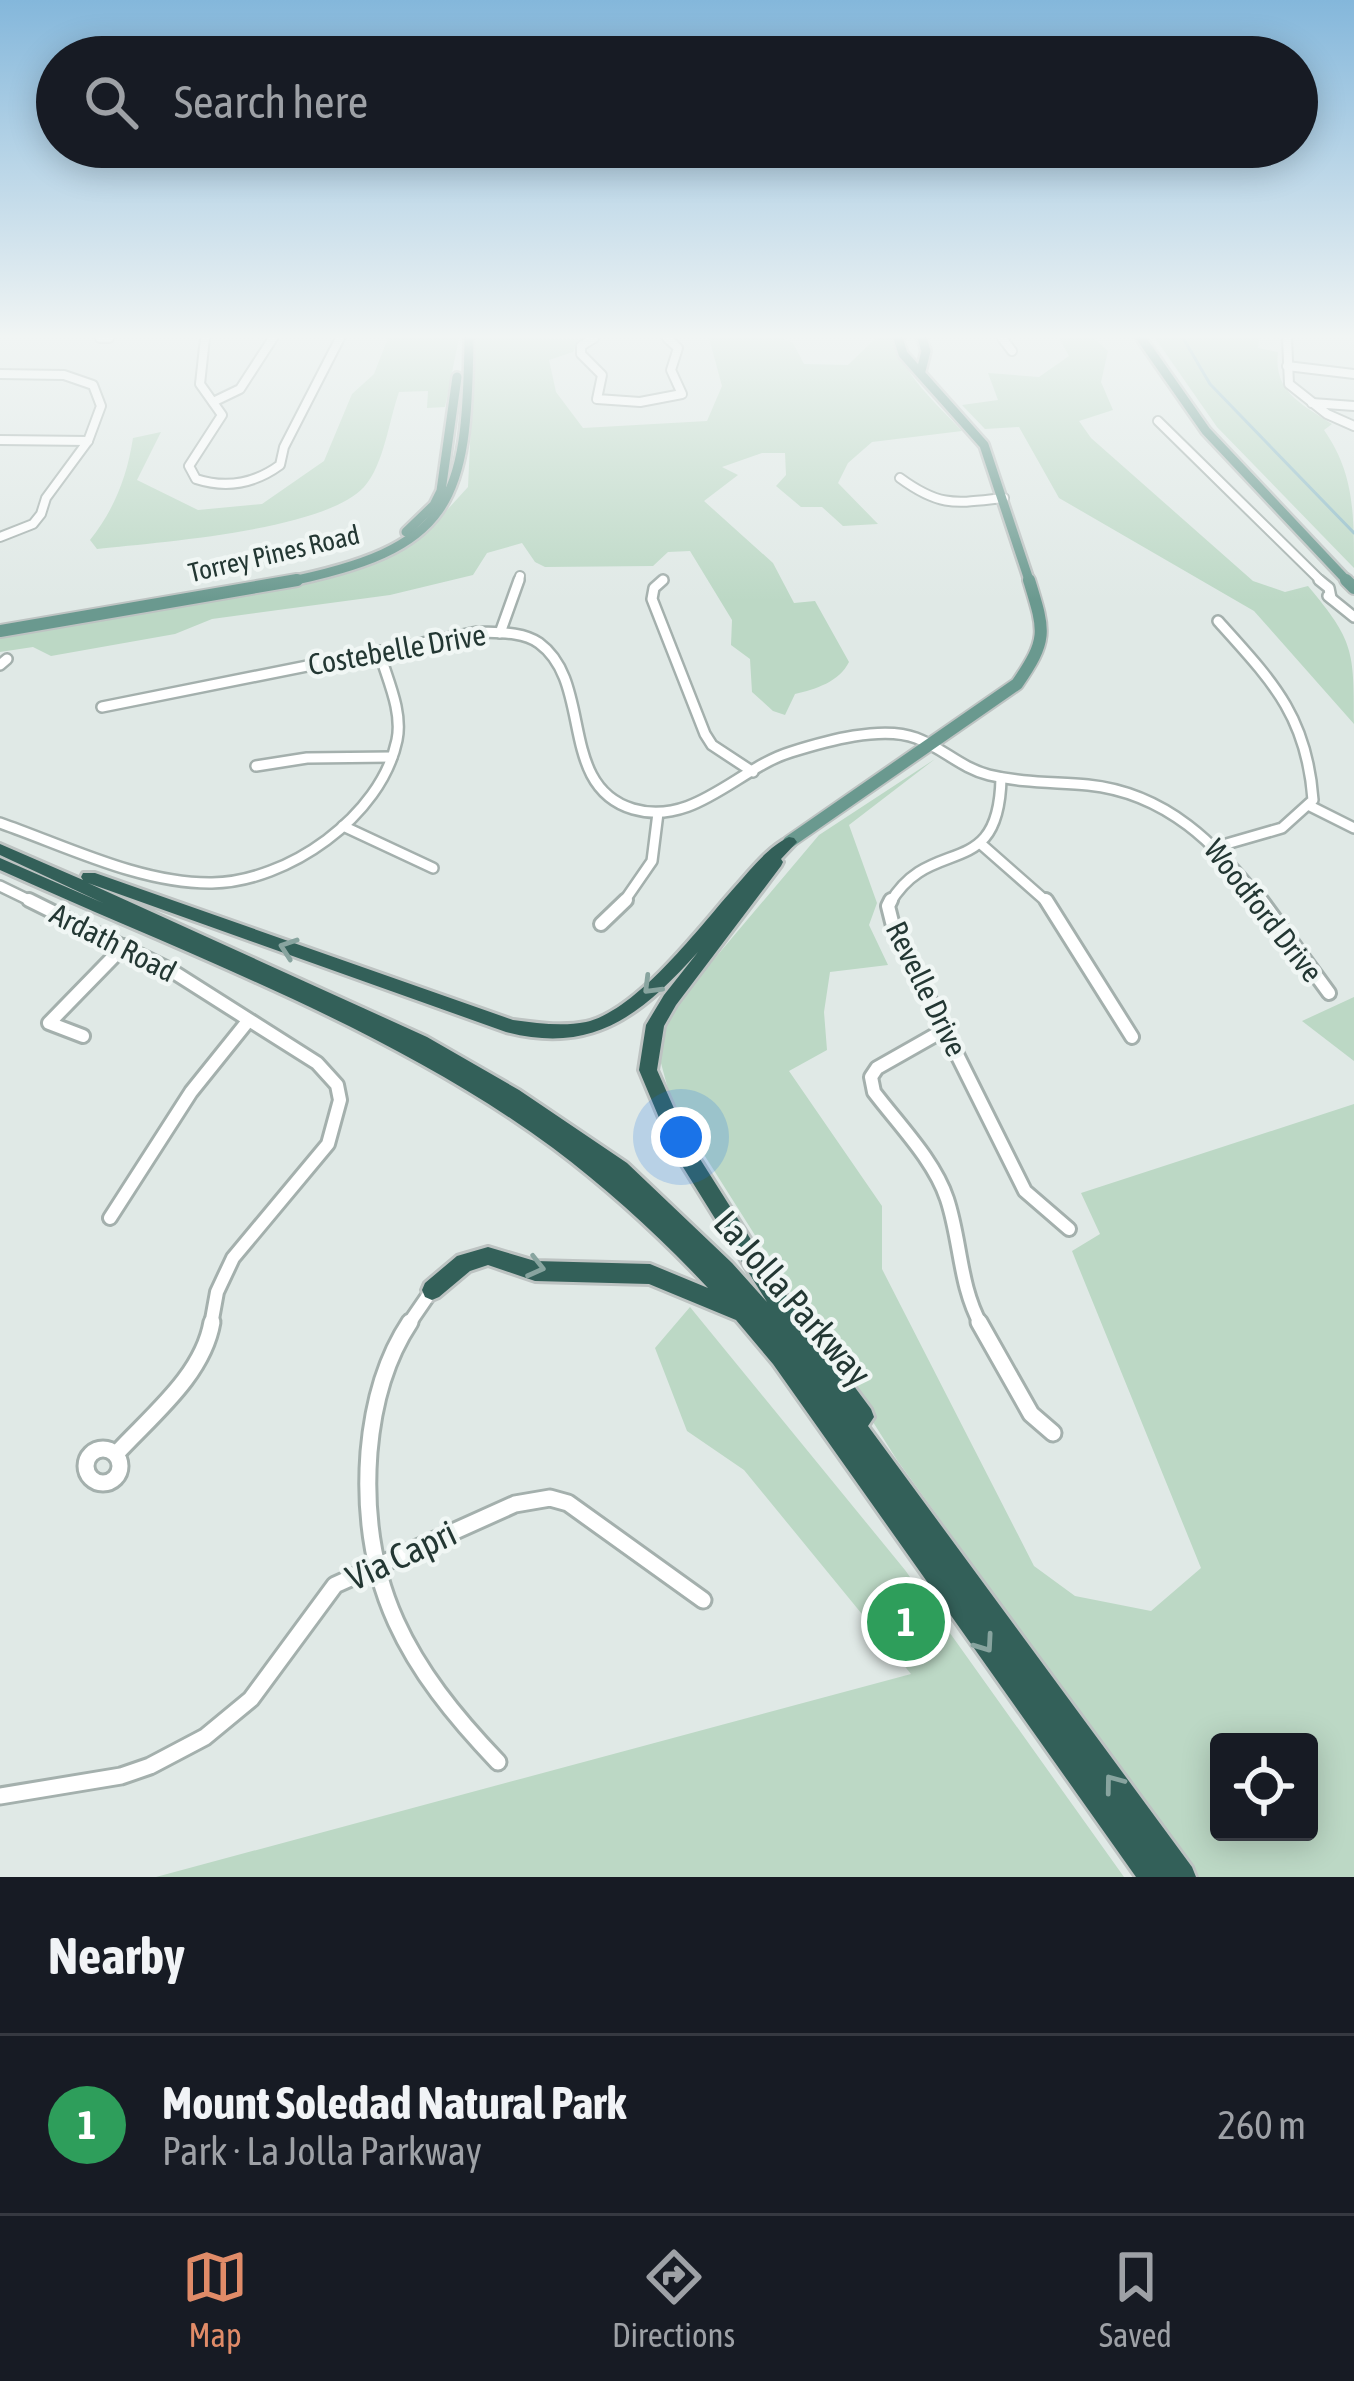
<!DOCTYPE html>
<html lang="en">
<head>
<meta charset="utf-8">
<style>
	body { margin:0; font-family:"Asap Condensed",sans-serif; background:#242831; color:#f1f3f6 }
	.controls { position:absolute; right:36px; bottom:36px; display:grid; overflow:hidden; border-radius:12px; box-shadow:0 6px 30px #0003 }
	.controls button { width:108px; height:108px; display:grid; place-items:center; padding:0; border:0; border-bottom:3px solid #363941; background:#171b24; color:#f1f3f6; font:60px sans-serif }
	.you { position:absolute; left:681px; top:1137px; width:42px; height:42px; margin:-30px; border:9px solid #fff; border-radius:50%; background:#1a73e8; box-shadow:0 0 0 18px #1a73e833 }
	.badge { display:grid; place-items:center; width:78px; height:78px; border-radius:50%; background:#e08b68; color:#fff; font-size:39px; font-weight:700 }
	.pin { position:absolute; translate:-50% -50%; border:6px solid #fff; box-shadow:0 3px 12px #0006 }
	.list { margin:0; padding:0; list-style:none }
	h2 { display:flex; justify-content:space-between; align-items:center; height:156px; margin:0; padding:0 48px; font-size:51px }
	h2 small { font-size:39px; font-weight:400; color:#9ea1a6 }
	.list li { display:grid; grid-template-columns:78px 1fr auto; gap:36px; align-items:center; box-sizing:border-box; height:180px; padding:0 48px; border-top:3px solid #363941 }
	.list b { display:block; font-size:45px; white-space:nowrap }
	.list p { margin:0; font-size:39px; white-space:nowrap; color:#9ea1a6 }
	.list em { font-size:39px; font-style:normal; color:#9ea1a6 }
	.icon { flex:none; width:66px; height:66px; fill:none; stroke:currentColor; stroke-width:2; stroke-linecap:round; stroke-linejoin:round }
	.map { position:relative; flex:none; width:1354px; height:1877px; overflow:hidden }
	.search { position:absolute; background:#171b24; box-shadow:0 6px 30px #0003; left:36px; right:36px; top:36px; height:132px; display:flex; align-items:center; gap:30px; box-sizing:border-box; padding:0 42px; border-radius:66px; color:#9ea1a6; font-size:45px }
	.sheet { height:336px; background:#171b24 }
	nav { display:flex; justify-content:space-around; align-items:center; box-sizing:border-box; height:168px; border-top:3px solid #363941; background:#171b24; font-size:33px; color:#9ea1a6 }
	nav a { display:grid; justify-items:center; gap:6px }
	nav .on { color:#e08b68 }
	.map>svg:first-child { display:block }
	.green { fill:#bcd8c5; fill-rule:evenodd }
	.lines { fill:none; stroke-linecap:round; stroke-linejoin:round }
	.stream { stroke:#8fbcc8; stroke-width:3 }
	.minor-far3-casing { stroke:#a4b0ad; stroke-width:12 }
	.minor-far2-casing { stroke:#a4b0ad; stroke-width:14 }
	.minor-far1-casing { stroke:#a4b0ad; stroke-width:18 }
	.minor-casing { stroke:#a4b0ad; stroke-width:21 }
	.major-far1-casing { stroke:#bdc3c2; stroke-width:14 }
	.major-casing { stroke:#bdc3c2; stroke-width:16 }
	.highway-casing { stroke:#bdc3c2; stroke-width:6 }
	.minor-far3 { stroke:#fff; stroke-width:8 }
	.minor-far2 { stroke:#fff; stroke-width:9 }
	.minor-far1 { stroke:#fff; stroke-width:12 }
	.minor { stroke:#fff; stroke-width:15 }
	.major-far1 { stroke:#6a998f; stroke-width:9 }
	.major { stroke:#6a998f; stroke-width:12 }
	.highway { fill:#336059; fill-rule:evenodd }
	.oneway { stroke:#88a49f }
	.labels { text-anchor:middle; stroke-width:9; stroke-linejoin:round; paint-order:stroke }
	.far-street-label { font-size:27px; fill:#233733; stroke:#f0f6f4 }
	.street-label { font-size:30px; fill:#233733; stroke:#f0f6f4 }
	.near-street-label { font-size:36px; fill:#233733; stroke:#f0f6f4 }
</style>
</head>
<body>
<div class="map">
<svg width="1354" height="1877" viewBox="0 0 1354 1877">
	<rect width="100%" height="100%" fill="#e0e9e6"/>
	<!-- green -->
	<g class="green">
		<path d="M388,338H459L445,407L427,408L428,391L399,392C389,420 384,465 364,487C323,531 159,542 97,549L90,540C114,510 127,477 133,438L161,432L137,480L198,510L262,504L324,461L352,394L374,374Z"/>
		<path d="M475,338L578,339L573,352L549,360L556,392L583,428L707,421L722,386L709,338H782L793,343L804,364L848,365L876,338H893C904,376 936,403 962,431L872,442L848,463L838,483L878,524L843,526L822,507H801L776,486L786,475L785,453H762L722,467L738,475L704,501L773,563L794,603L815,601L849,662C839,682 816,689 795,694L785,715L773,711L752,692L750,659L731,645L732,620L690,551L668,552L653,566L545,567L535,562L522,543L487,553L473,575L390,595L212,619L175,634L51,656L33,647L0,652V635L268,590L390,554L427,532L468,487Z"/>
		<path d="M1059,338H1094L1108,351L1101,382L1113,410L1079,421L1091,438L1253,581L1285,592L1308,586C1354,641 1354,650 1354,724L1254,611L1059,498L1019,427L985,429L962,405L998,400L988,373L1039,377L1069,356Z"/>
		<path d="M1155,338H1259L1258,348L1278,352C1273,392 1302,404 1332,424L1324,430C1354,473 1354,512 1354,568L1217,427Z"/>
		<path d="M935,759L849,825L877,903L869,925L888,965L830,972L824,1012L827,1050L789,1071L882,1206V1269L1034,1566L1075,1596L1151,1611L1201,1568L1072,1251L1100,1234L1081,1193L1354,1104V1877H1199L897,1460L672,1104L658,1052L666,1016L819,835ZM1219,1742H1309V1832H1219Z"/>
		<path d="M1354,997V1061L1302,1021Z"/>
		<path d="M690,1307L905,1570L1124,1877H156L911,1674L744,1470L687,1431L655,1348Z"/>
	</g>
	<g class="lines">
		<!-- stream -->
		<path class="stream" d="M1183,338L1210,384L1354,533"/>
		<!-- minor-far3 casing -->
		<g class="minor-far3-casing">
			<g id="minor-far3">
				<path d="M100,338H109"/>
				<path d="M205,338L200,384L222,415L189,466L196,479C227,489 254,484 280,465L284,447L340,338"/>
				<path d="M594,338L581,346V354L602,375L597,399L640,402L682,394L671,370L678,348L667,338"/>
				<path d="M1002,338L1012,351"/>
				<path d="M1287,338L1289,384L1327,414L1354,426"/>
				<path d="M1287,366L1354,374"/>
				<path d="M0,374L64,375L93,385L101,406L88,441L46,498L41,514L33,524L0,537"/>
				<path d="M213,402L240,389L273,338"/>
				<path d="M1312,403L1354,406"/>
				<path d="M1158,421L1323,583"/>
				<path d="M0,440L88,441"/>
				<path d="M900,478C941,508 956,503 1004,498"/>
				<path d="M518,583L520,576"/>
			</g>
		</g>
		<!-- minor-far2 casing -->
		<g class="minor-far2-casing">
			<g id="minor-far2">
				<path d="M663,580L654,588L652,599L705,734L712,745L753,772"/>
				<path d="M1319,580L1329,588L1331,598"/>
				<path d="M1328,596L1354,617"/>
				<path d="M500,633L519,580"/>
				<path d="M0,665L7,659"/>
				<path d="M102,707L477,632C497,633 522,631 539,643C594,683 557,786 633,809C694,827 738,768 791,752C826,741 882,725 916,738C943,748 961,768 989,775C1022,783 1055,782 1088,785C1167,793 1217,845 1263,903"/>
				<path d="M256,766L307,758L392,757"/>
				<path d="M1310,806L1354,828"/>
				<path d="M0,823C66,846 141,884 212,883C287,882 381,817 397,740C403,711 387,679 379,651"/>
				<path d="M343,826L433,868"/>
				<path d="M981,844L1048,903"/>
				<path d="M1216,847L1282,828L1313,800C1307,716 1272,681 1218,621"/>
				<path d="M0,886L35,903"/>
				<path d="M623,903L652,861L658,813"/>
				<path d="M890,903C931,833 999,884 1001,778"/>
			</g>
		</g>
		<!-- minor-far1 casing -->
		<g class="minor-far1-casing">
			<g id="minor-far1">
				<path d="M29,900L172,971L317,1063L337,1085L340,1100L328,1144L233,1258L217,1292L211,1325"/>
				<path d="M891,900L888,906L893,926L1025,1191L1069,1229"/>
				<path d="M1046,900L1132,1037"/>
				<path d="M1261,900L1329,993"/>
				<path d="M601,924L626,900"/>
				<path d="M944,1030L877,1068L871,1077L874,1092C899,1125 934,1160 947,1199C961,1241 959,1285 981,1325"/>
				<path d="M83,1036L49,1023L124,946"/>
				<path d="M110,1218L191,1092L248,1021"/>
				<path d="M408,1325L432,1290"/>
			</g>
		</g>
		<!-- minor casing -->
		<g class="minor-casing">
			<g id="minor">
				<path d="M410,1322C384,1361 373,1405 369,1452C359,1585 408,1668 498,1762"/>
				<path d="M979,1322L1031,1414L1053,1433"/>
				<circle cx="103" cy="1466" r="17"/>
				<path d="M117,1453C152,1415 203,1375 212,1322"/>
				<path d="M0,1796L121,1776L150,1766L205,1737L251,1699L335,1585L515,1504L550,1498L568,1503L703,1600"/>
			</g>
		</g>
		<!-- major-far1 casing -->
		<g class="major-far1-casing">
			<g id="major-far1">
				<path d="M898,338L903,354L984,445L1030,583"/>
				<path d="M1141,338L1206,431L1349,583"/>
				<path d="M921,371L926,351L922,338"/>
				<path d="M406,532L434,505L441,491L457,377"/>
				<path d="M282,583C453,549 467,504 469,338"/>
			</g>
		</g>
		<!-- major casing -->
		<g class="major-casing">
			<g id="major">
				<path d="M1346,580L1354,588"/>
				<path d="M0,631L297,580"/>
				<path d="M789,842L1017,684C1048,639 1045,632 1029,580"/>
			</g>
		</g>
		<!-- highway casing -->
		<g class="highway-casing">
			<path id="highway" d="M789,837L794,838L797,842L781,859L783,862L781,866L676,1005L664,1026L657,1070L688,1140L784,1292L871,1409L874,1417L868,1426L1192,1867L1196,1877H1136L773,1364L736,1320L649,1284L535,1281L488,1265L470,1271L439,1297L432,1300L425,1297L422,1290L425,1283L457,1256L488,1247L535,1261L650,1264L708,1288C660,1237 609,1190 553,1148C389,1027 185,954 0,870V858L103,903L0,855V844L83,880L81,877L83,873H95L513,1020C537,1023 562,1027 586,1022C638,1010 700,926 735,887C751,869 768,847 789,837ZM88,883L506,1032C594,1055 642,1014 698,952L664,995L646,1025L639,1070L673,1151L767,1302L732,1263L627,1163L519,1090L427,1037Z"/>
		</g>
		<!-- minor-far3 -->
		<use href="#minor-far3" class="minor-far3"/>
		<!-- minor-far2 -->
		<use href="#minor-far2" class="minor-far2"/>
		<!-- minor-far1 -->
		<use href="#minor-far1" class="minor-far1"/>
		<!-- minor -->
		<use href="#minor" class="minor"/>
		<!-- major-far1 -->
		<use href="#major-far1" class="major-far1"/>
		<!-- major -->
		<use href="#major" class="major"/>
		<!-- highway -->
		<use href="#highway" class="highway"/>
	</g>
	<!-- one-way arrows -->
	<defs><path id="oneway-chevron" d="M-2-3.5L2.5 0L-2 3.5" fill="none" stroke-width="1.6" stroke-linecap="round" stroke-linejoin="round" transform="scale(3)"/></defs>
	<g class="oneway">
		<use href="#oneway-chevron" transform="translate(288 948) rotate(-161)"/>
		<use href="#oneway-chevron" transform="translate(651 986) rotate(135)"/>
		<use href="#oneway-chevron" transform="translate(536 1267) rotate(14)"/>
		<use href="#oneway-chevron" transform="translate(985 1644) rotate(55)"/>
		<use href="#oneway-chevron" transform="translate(1113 1783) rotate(-127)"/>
	</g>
	<!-- sky -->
	<linearGradient id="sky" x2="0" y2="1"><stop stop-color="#84b7db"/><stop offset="0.56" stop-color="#f1f5f4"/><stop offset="1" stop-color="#f1f5f4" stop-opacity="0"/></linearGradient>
	<rect width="1354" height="601" fill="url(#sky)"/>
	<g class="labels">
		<!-- far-street labels -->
		<g class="far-street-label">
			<text transform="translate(274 554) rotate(-13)" y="9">Torrey Pines Road</text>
		</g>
		<!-- street labels -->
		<g class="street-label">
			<text transform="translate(397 650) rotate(-10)" y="10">Costebelle Drive</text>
			<text transform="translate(1263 911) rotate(52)" y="10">Woodford Drive</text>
			<text transform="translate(113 943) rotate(27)" y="10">Ardath Road</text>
			<text transform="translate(926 989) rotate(64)" y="10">Revelle Drive</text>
		</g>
		<!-- near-street labels -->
		<g class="near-street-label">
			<text transform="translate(793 1298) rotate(49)" y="13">La Jolla Parkway</text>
			<text transform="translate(401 1555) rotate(-25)" y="13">Via Capri</text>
		</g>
	</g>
</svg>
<div class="controls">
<button><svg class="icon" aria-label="locate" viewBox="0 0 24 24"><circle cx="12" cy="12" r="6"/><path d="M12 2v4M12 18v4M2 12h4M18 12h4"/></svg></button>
</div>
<div class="you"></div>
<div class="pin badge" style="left:906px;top:1622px;background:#2e9e5b">1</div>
<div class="search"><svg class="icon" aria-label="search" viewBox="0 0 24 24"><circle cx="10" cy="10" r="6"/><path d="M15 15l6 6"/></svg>Search here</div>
</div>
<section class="sheet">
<h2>Nearby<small></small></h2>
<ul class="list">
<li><span class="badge" style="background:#2e9e5b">1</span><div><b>Mount Soledad Natural Park</b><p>Park · La Jolla Parkway</p></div><em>260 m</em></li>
</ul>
</section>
<nav>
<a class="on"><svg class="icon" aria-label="map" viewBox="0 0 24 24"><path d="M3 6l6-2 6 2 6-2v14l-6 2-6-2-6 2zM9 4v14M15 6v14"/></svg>Map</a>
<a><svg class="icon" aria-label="directions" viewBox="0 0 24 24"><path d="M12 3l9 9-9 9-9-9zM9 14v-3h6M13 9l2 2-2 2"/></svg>Directions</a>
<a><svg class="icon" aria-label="saved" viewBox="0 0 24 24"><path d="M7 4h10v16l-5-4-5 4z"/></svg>Saved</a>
</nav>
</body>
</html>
